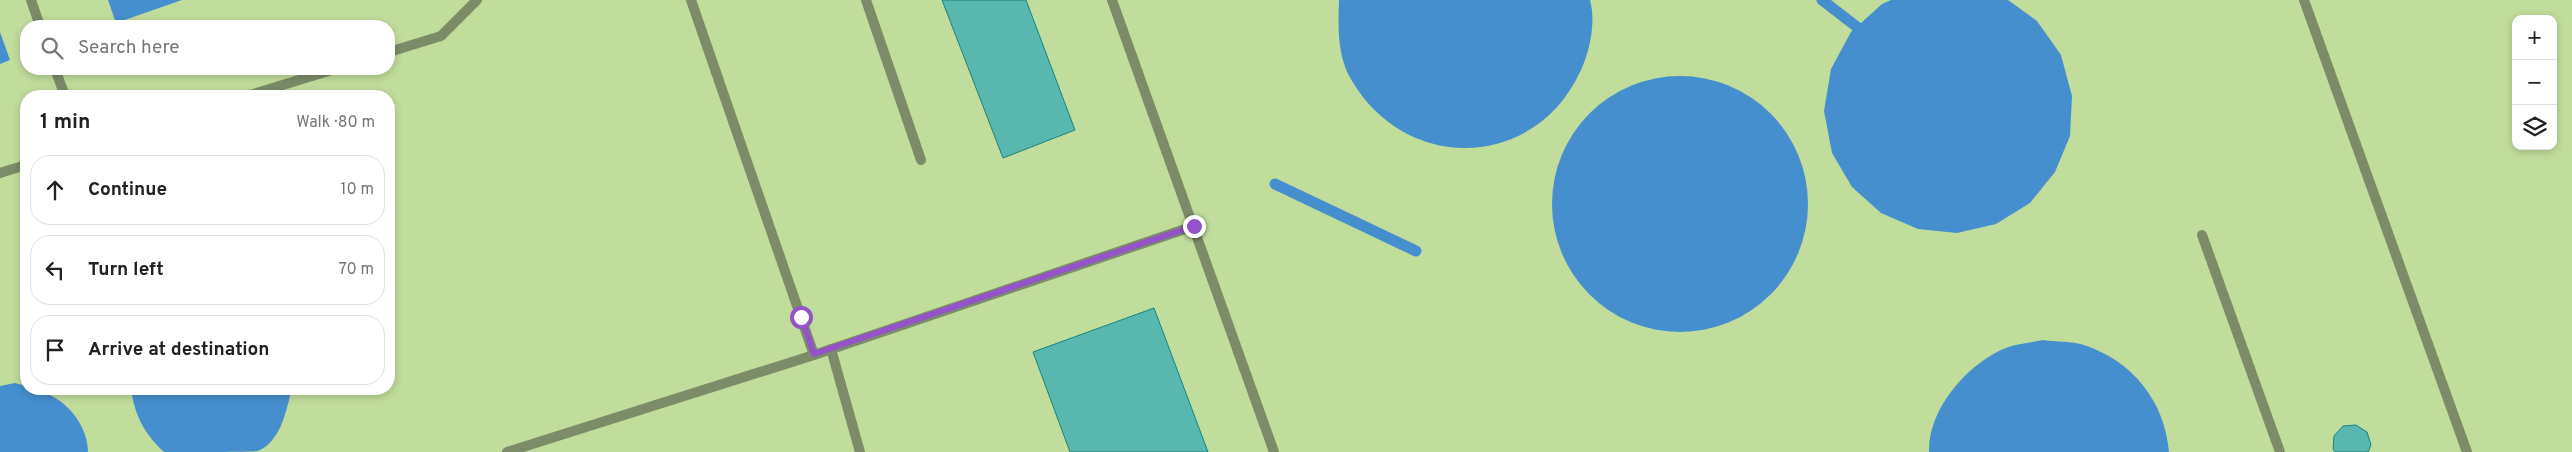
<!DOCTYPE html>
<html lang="en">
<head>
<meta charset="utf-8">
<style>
	body { margin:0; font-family:Overpass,sans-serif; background:#f2f2f2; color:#222 }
	.controls { position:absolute; right:15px; top:15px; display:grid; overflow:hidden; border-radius:10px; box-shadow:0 2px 8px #0003 }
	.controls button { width:45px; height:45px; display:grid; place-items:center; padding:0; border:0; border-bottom:1px solid #e0e0e0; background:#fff; color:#222; font:25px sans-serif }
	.stop { position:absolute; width:15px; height:15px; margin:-11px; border:4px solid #9453c9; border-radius:50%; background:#fff }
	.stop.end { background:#9453c9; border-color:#fff; box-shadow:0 1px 5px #0008 }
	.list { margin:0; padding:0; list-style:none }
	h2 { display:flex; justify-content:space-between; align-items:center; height:65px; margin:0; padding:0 20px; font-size:21px }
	h2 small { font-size:16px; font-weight:400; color:#767676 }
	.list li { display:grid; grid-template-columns:32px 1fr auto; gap:15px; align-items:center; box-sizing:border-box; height:70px; margin:0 10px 10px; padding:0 10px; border:1px solid #e0e0e0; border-radius:20px }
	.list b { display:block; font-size:19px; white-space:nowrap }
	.list em { font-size:16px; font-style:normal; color:#767676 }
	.icon { flex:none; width:28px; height:28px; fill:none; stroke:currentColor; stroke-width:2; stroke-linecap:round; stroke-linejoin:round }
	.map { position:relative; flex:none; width:2572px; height:452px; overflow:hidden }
	.search { position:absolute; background:#fff; box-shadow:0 2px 8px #0003; left:20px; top:20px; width:375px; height:55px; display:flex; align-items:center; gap:12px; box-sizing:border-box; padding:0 18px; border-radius:20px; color:#767676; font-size:19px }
	.panel { position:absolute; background:#fff; box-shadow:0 2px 8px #0003; left:20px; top:90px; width:375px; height:305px; border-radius:20px }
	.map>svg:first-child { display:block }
	.water { fill:#468fce }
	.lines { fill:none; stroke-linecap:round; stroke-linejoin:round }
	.stream { stroke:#468fce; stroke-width:11 }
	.building { fill:#58b7ae; stroke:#1a847c }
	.lane { stroke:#7c8b68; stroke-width:10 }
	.route { stroke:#9453c9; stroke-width:6 }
</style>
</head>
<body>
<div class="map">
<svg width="2572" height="452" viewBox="0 0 2572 452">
	<rect width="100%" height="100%" fill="#c1dd9c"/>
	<!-- water -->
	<g class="water">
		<path d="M108,0H182L116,23Z"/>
		<path d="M1339,0H1590C1596,22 1590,50 1581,70C1536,170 1407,174 1352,81C1337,57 1338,27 1339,0Z"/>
		<path d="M1891,0H2008L2037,21L2061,55L2072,96L2070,136L2055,172L2030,203L1996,224L1957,233L1918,229L1881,213L1852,187L1832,153L1824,111L1831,69L1851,32L1882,4Z"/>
		<path d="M0,32L10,60L0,64Z"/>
		<circle cx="1680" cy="204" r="128"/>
		<path d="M2043,340C2056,342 2072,341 2084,345C2133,361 2165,402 2169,452H1929C1928,410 1965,367 2001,350C2013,344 2030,343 2043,340Z"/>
		<path d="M15,383L26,386V389C57,389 88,420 88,452H0V386Z"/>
		<path d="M131,389H290L291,392C286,412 280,442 258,451C249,452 179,452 164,452C144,433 135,416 131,389Z"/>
	</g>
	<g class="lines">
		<!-- stream -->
		<g class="stream">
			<path d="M1822,0L1857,27"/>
			<path d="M1275,184L1416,251"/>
		</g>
	</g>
	<!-- building -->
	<g class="building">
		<path d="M942,0H1026L1075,130L1003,158Z"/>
		<path d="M1154,308L1208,452H1070L1033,352Z"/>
		<path d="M2356,425L2367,432L2371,445L2368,452H2335L2333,449L2334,436L2343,426Z"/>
	</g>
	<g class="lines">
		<!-- lane -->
		<g class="lane">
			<path d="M31,0L40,26"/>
			<path d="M691,0L814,355"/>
			<path d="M866,0L921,160"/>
			<path d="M1112,0L1274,452"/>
			<path d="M2304,0L2467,452"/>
			<path d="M389,52L441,36L477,0"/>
			<path d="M55,69L65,96"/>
			<path d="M247,96L335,69"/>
			<path d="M0,173L26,165"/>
			<path d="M2202,235L2280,452"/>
			<path d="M831,349L860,452"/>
			<path d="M507,452L814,355L1194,226"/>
		</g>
	</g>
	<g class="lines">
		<!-- route -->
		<path class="route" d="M801,317L814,354L1194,226"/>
	</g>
</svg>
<div class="controls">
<button>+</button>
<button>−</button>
<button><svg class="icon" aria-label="layers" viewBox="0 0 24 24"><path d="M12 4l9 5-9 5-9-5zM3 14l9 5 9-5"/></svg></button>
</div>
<div class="stop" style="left:801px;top:317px"></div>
<div class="stop end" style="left:1194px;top:226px"></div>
<div class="search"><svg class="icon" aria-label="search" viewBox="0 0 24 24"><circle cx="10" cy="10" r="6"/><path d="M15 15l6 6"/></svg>Search here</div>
<section class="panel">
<h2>1 min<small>Walk · 80 m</small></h2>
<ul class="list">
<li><svg class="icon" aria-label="ahead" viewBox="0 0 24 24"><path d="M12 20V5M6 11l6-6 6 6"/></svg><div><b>Continue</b></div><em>10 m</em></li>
<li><svg class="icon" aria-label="left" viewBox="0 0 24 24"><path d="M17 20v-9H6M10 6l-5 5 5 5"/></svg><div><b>Turn left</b></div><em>70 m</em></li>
<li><svg class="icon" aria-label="arrive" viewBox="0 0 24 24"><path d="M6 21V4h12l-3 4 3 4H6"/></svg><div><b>Arrive at destination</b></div></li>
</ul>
</section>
</div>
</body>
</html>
